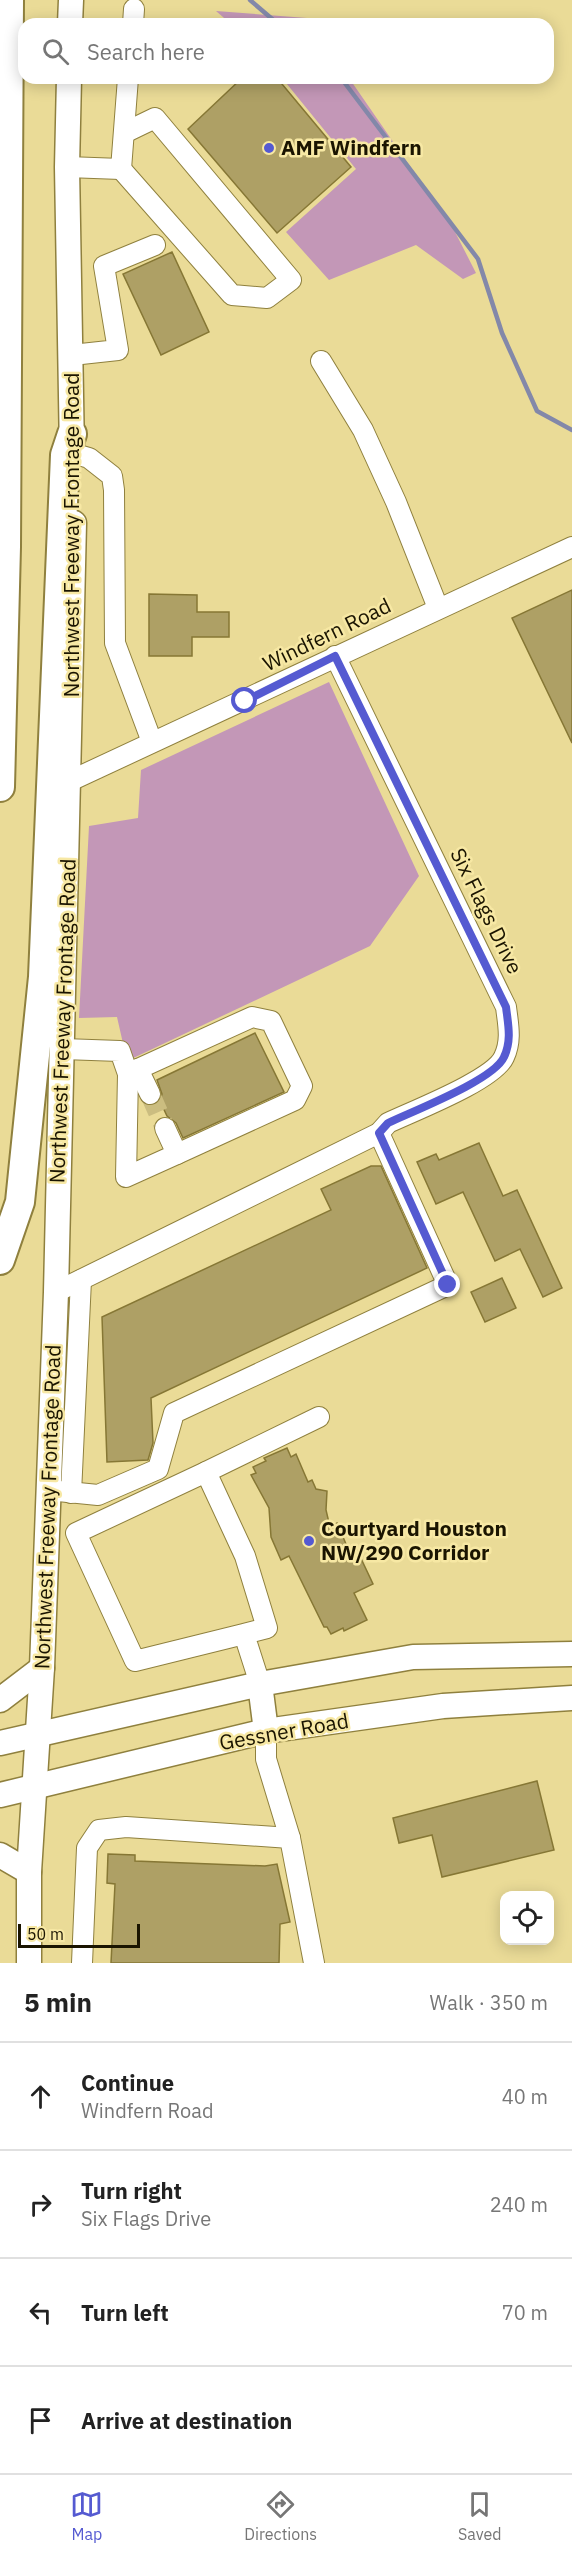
<!DOCTYPE html>
<html lang="en">
<head>
<meta charset="utf-8">
<style>
	body { margin:0; font-family:"IBM Plex Sans",sans-serif; background:#f2f2f2; color:#222 }
	.controls { position:absolute; right:18px; bottom:18px; display:grid; overflow:hidden; border-radius:12px; box-shadow:0 3px 15px #0003 }
	.controls button { width:54px; height:54px; display:grid; place-items:center; padding:0; border:0; border-bottom:2px solid #e0e0e0; background:#fff; color:#222; font:30px sans-serif }
	.scale { position:absolute; left:18px; bottom:15px; width:122px; box-sizing:border-box; padding-left:6px; border:3px solid #1a1400; border-top:0; font-size:16px; line-height:21px; white-space:nowrap; color:#1a1400; -webkit-text-stroke:4px #f7e8a4; paint-order:stroke }
	.stop { position:absolute; width:18px; height:18px; margin:-14px; border:4px solid #555ad1; border-radius:50%; background:#fff }
	.stop.end { background:#555ad1; border-color:#fff; box-shadow:0 2px 6px #0008 }
	.list { margin:0; padding:0; list-style:none }
	h2 { display:flex; justify-content:space-between; align-items:center; height:78px; margin:0; padding:0 24px; font-size:26px }
	h2 small { font-size:20px; font-weight:400; color:#767676 }
	.list li { display:grid; grid-template-columns:39px 1fr auto; gap:18px; align-items:center; box-sizing:border-box; height:108px; padding:0 24px; border-top:2px solid #e0e0e0 }
	.list b { display:block; font-size:22px; white-space:nowrap }
	.list p { margin:0; font-size:20px; white-space:nowrap; color:#767676 }
	.list em { font-size:20px; font-style:normal; color:#767676 }
	.icon { flex:none; width:33px; height:33px; fill:none; stroke:currentColor; stroke-width:2; stroke-linecap:round; stroke-linejoin:round }
	.map { position:relative; flex:none; width:572px; height:1963px; overflow:hidden }
	.search { position:absolute; background:#fff; box-shadow:0 3px 15px #0003; left:18px; right:18px; top:18px; height:66px; display:flex; align-items:center; gap:15px; box-sizing:border-box; padding:0 21px; border-radius:18px; color:#767676; font-size:22px }
	.sheet { height:510px; background:#fff }
	nav { display:flex; justify-content:space-around; align-items:center; box-sizing:border-box; height:84px; border-top:2px solid #e0e0e0; background:#fff; font-size:16px; color:#767676 }
	nav a { display:grid; justify-items:center; gap:3px }
	nav .on { color:#555ad1 }
	.map>svg:first-child { display:block }
	.green { fill:#c397b7 }
	.lines { fill:none; stroke-linecap:round; stroke-linejoin:round }
	.stream { stroke:#8388a9; stroke-width:4.5 }
	.building { fill:#aea065; stroke:#867735; stroke-width:1.5 }
	.minor-tunnel { stroke:#cbbd80; stroke-width:20; stroke-dasharray:20 10; stroke-linecap:butt }
	.minor-casing { stroke:#8f803e; stroke-width:22 }
	.major-casing { stroke:#8f803e; stroke-width:27 }
	.highway-casing { stroke:#8f803e; stroke-width:32 }
	.minor { stroke:#fff; stroke-width:20 }
	.major { stroke:#fff; stroke-width:24 }
	.highway { stroke:#fff; stroke-width:28 }
	.route { stroke:#555ad1; stroke-width:8 }
	.poi-dot { fill:#555ad1; stroke:#f7e8a4; stroke-width:2 }
	.labels { text-anchor:middle; stroke-width:5; stroke-linejoin:round; paint-order:stroke }
	.poi-label { font-size:21px; font-weight:bold; fill:#1a1400; stroke:#f7e8a4; text-anchor:start }
	.street-label { font-size:21px; fill:#1a1400; stroke:#f7e8a4 }
</style>
</head>
<body>
<div class="map">
<svg width="572" height="1963" viewBox="0 0 572 1963">
	<rect width="100%" height="100%" fill="#eadb97"/>
	<!-- green -->
	<g class="green">
		<path d="M216,11L307,18L312,24H231Z"/>
		<path d="M282,78H349L454,230L476,273L463,279L416,245L329,280L286,232L356,169Z"/>
		<path d="M329,682L419,876L370,946L127,1061L117,1017L79,1018L89,826L138,818L141,770Z"/>
	</g>
	<g class="lines">
		<!-- stream -->
		<g class="stream">
			<path d="M250,0L278,24"/>
			<path d="M341,78L478,259L502,333L537,411L572,430"/>
		</g>
	</g>
	<!-- building -->
	<g class="building">
		<path d="M242,78H277L351,167L277,233L188,129Z"/>
		<path d="M172,252L209,332L161,355L123,274Z"/>
		<path d="M572,590V743L512,618Z"/>
		<path d="M149,594L197,595V612H229V637H192V656H149Z"/>
		<path d="M255,1033L284,1092L183,1138L176,1123L167,1116L160,1101L162,1094L157,1080Z"/>
		<path d="M479,1143L503,1196L517,1190L562,1288L543,1297L520,1249L495,1261L463,1192L436,1204L417,1162L436,1154L439,1160Z"/>
		<path d="M371,1166H381L427,1268L151,1398L153,1443L148,1460L107,1462L102,1317L331,1210L321,1189Z"/>
		<path d="M502,1278L516,1308L485,1322L471,1292Z"/>
		<path d="M287,1448L291,1457L296,1454L308,1482L312,1480L316,1489L327,1491L326,1510L330,1527L337,1523L349,1551L356,1548L373,1584L354,1593L367,1620L344,1631L343,1628L331,1634L327,1627H324L289,1556L281,1560L271,1537L269,1508L251,1475L256,1473L253,1467L266,1461L264,1458Z"/>
		<path d="M537,1781L554,1850L442,1877L432,1835L399,1843L393,1818Z"/>
		<path d="M108,1854L135,1855V1861L265,1866L277,1864L290,1922L280,1924L279,1963H111L115,1884L107,1883Z"/>
	</g>
	<g class="lines">
		<!-- minor-tunnel -->
		<path class="minor-tunnel" d="M150,1094L165,1128"/>
		<!-- minor casing -->
		<g class="minor-casing">
			<g id="minor">
				<path d="M133,24L134,9"/>
				<path d="M67,167L121,169L128,78"/>
				<path d="M121,169L232,295L267,298L291,280L155,118L124,133"/>
				<path d="M72,355L118,350L104,266L155,245"/>
				<path d="M321,361L363,430L396,502L438,608"/>
				<path d="M72,453L89,458L112,476L114,490L115,643L152,742"/>
				<path d="M70,781L572,547"/>
				<path d="M63,1049L120,1051L128,1074L126,1177L177,1154L165,1128"/>
				<path d="M138,1069L252,1017L271,1021L302,1086L295,1100L177,1154"/>
				<path d="M128,1074L138,1069L150,1094"/>
				<path d="M56,1292L379,1133L388,1123C413,1111 494,1080 504,1057C512,1040 508,1024 506,1007L335,656"/>
				<path d="M206,1472L319,1417"/>
				<path d="M48,1490L98,1495L158,1469L174,1413L448,1285L379,1133"/>
				<path d="M71,1493L81,1280"/>
				<path d="M244,1634L267,1628L245,1556L206,1472L76,1533L135,1661L244,1634L260,1684"/>
				<path d="M266,1731V1759L290,1838"/>
				<path d="M82,1963L87,1848L99,1830L126,1827L290,1838L314,1963"/>
			</g>
		</g>
		<!-- major casing -->
		<g class="major-casing">
			<g id="major">
				<path d="M70,24L71,0"/>
				<path d="M69,78L67,167L72,453"/>
				<path d="M260,1684L266,1731"/>
				<path d="M0,1700L42,1668"/>
				<path d="M0,1743L260,1684L413,1657L572,1654"/>
				<path d="M0,1795L266,1731L443,1706L572,1698"/>
				<path d="M0,1855L29,1872"/>
				<path d="M29,1963V1872L42,1668L56,1292L74,523"/>
			</g>
		</g>
		<!-- highway casing -->
		<g class="highway-casing">
			<g id="highway">
				<path d="M0,787L6,547L9,0"/>
				<path d="M0,1260L20,1202L43,977L65,455L72,434"/>
			</g>
		</g>
		<!-- minor -->
		<use href="#minor" class="minor"/>
		<!-- major -->
		<use href="#major" class="major"/>
		<!-- highway -->
		<use href="#highway" class="highway"/>
	</g>
	<g class="lines">
		<!-- route -->
		<path class="route" d="M245,701L335,656L506,1007C508,1024 512,1040 504,1057C494,1080 413,1111 388,1123L379,1133L448,1285"/>
	</g>
	<!-- markers -->
	<g class="poi-dot">
		<circle cx="269" cy="148" r="6"/>
		<circle cx="309" cy="1541" r="6"/>
	</g>
	<g class="labels">
		<!-- poi labels -->
		<g class="poi-label">
			<text x="281" y="155">AMF Windfern</text>
			<text x="321" y="1536">Courtyard Houston<tspan x="321" dy="24">NW/290 Corridor</tspan></text>
		</g>
		<!-- street labels -->
		<g class="street-label">
			<text transform="translate(72 535) rotate(-90)" y="7">Northwest Freeway Frontage Road</text>
			<text transform="translate(327 635) rotate(-26)" y="7">Windfern Road</text>
			<text transform="translate(486 911) rotate(64)" y="7">Six Flags Drive</text>
			<text transform="translate(63 1021) rotate(-88)" y="7">Northwest Freeway Frontage Road</text>
			<text transform="translate(48 1507) rotate(-88)" y="7">Northwest Freeway Frontage Road</text>
			<text transform="translate(284 1732) rotate(-10)" y="7">Gessner Road</text>
		</g>
	</g>
</svg>
<div class="controls">
<button><svg class="icon" aria-label="locate" viewBox="0 0 24 24"><circle cx="12" cy="12" r="6"/><path d="M12 2v4M12 18v4M2 12h4M18 12h4"/></svg></button>
</div>
<div class="scale">50 m</div>
<div class="stop" style="left:245px;top:701px"></div>
<div class="stop end" style="left:448px;top:1285px"></div>
<div class="search"><svg class="icon" aria-label="search" viewBox="0 0 24 24"><circle cx="10" cy="10" r="6"/><path d="M15 15l6 6"/></svg>Search here</div>
</div>
<section class="sheet">
<h2>5 min<small>Walk · 350 m</small></h2>
<ul class="list">
<li><svg class="icon" aria-label="ahead" viewBox="0 0 24 24"><path d="M12 20V5M6 11l6-6 6 6"/></svg><div><b>Continue</b><p>Windfern Road</p></div><em>40 m</em></li>
<li><svg class="icon" aria-label="right" viewBox="0 0 24 24"><path d="M7 20v-9h11M14 6l5 5-5 5"/></svg><div><b>Turn right</b><p>Six Flags Drive</p></div><em>240 m</em></li>
<li><svg class="icon" aria-label="left" viewBox="0 0 24 24"><path d="M17 20v-9H6M10 6l-5 5 5 5"/></svg><div><b>Turn left</b></div><em>70 m</em></li>
<li><svg class="icon" aria-label="arrive" viewBox="0 0 24 24"><path d="M6 21V4h12l-3 4 3 4H6"/></svg><div><b>Arrive at destination</b></div></li>
</ul>
</section>
<nav>
<a class="on"><svg class="icon" aria-label="map" viewBox="0 0 24 24"><path d="M3 6l6-2 6 2 6-2v14l-6 2-6-2-6 2zM9 4v14M15 6v14"/></svg>Map</a>
<a><svg class="icon" aria-label="directions" viewBox="0 0 24 24"><path d="M12 3l9 9-9 9-9-9zM9 14v-3h6M13 9l2 2-2 2"/></svg>Directions</a>
<a><svg class="icon" aria-label="saved" viewBox="0 0 24 24"><path d="M7 4h10v16l-5-4-5 4z"/></svg>Saved</a>
</nav>
</body>
</html>
